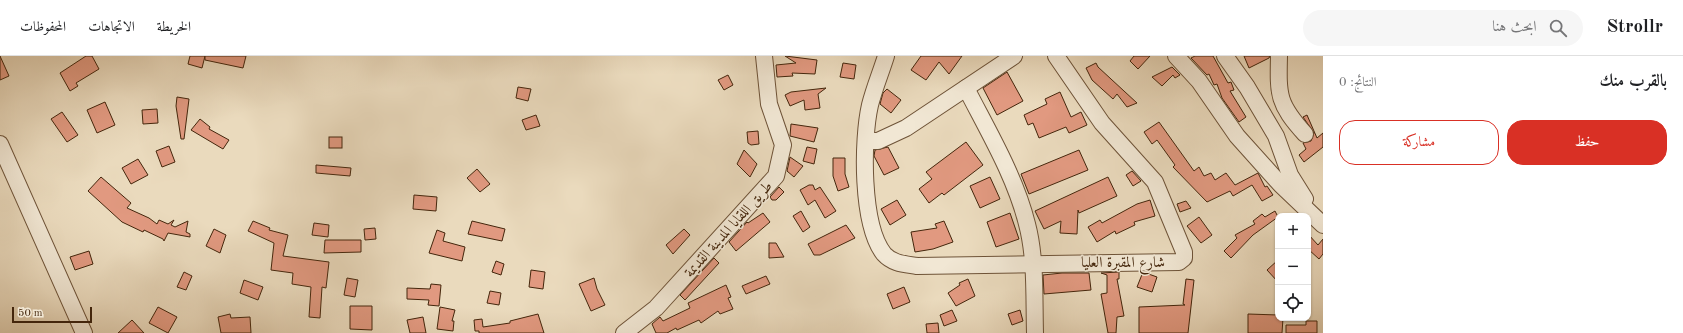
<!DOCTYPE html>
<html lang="ar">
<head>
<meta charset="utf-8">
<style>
	body { margin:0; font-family:"Old Standard TT",Amiri,serif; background:#f6f6f6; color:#202124; direction:rtl }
	.controls { position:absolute; right:12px; bottom:12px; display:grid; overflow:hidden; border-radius:8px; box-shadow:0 1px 3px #0004 }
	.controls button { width:36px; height:36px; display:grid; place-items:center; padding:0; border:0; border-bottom:1px solid #e0e0e0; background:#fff; color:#202124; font:20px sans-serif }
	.scale { position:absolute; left:12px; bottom:10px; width:80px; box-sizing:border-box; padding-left:4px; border:2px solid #44260c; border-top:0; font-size:11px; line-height:14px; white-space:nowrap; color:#44260c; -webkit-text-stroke:3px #f1e7d4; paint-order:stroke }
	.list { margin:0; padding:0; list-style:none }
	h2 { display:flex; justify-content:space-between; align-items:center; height:52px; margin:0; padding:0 16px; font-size:17px }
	h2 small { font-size:13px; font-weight:400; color:#757577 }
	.actions { display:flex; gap:8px; padding:12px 16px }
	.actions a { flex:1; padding:9px 0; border:1px solid #d93025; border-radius:16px; text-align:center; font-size:14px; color:#d93025 }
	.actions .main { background:#d93025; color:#fff }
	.icon { flex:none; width:22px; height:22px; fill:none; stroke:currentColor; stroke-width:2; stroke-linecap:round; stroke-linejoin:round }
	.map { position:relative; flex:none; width:1323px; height:277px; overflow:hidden; direction:ltr }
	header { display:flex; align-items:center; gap:24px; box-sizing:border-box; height:56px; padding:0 20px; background:#fff; border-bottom:1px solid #e0e0e0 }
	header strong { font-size:19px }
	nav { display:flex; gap:22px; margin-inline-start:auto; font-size:14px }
	.search { width:280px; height:36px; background:#f6f6f6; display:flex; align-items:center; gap:10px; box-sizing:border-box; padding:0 14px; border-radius:22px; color:#757577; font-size:15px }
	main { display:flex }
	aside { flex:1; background:#fff }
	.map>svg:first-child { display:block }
	.building { fill:#e19980; stroke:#44260c }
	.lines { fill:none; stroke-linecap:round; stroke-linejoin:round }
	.minor-casing { stroke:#6e5338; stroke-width:18 }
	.minor { stroke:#f1e7d4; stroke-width:16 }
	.labels { text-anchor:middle; stroke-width:3; stroke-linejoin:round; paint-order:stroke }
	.street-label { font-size:15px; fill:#44260c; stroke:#f1e7d4 }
</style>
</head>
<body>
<header>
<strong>Strollr</strong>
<div class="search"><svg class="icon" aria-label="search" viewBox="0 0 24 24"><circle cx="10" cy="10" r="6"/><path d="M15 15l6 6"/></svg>ابحث هنا</div>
<nav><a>الخريطة</a><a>الاتجاهات</a><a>المحفوظات</a></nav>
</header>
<main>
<aside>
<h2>بالقرب منك<small>النتائج: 0</small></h2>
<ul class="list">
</ul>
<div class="actions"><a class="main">حفظ</a><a>مشاركة</a></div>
</aside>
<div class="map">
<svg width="1323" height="277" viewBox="0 0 1323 277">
	<rect width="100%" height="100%" fill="#eadabd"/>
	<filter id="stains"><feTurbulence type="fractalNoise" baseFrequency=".005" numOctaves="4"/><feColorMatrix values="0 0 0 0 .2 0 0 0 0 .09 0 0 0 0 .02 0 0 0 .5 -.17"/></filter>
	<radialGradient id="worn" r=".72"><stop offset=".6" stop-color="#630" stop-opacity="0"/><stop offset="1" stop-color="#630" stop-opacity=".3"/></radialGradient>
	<!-- building -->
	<g class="building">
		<path d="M0,0L9,20L0,24Z"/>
		<path d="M86,0H92L99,13L76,27L78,30L70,35L60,17Z"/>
		<path d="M190,0H205L202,12L188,8Z"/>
		<path d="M205,0H246L243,12L205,4Z"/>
		<path d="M785,0L817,4L815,18L792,17L793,20L777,21L776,9L796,7Z"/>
		<path d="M921,0H962L949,18L939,6L926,24L911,14Z"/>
		<path d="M1134,0H1150L1138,13L1130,5Z"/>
		<path d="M1195,0H1213L1228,27L1231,26L1234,34L1230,35L1246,61L1239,66L1222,42L1217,28L1214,29L1209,18L1207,19L1191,2Z"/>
		<path d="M1244,0H1270L1269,2L1249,12Z"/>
		<path d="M843,7L856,9L854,23L840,21Z"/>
		<path d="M1096,7L1098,11L1137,47L1127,51L1117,38L1113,43L1092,24L1086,12Z"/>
		<path d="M1172,11L1180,19L1175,22L1173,19L1162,30L1152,21Z"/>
		<path d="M1007,16L1023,45L997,59L983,32Z"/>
		<path d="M728,19L733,29L724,34L718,24Z"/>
		<path d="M518,31L531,33L528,45L516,42Z"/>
		<path d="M826,32L818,38L820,52L805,54L804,44L790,50L785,39L791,36Z"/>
		<path d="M887,33L901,44L891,57L880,48L883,37Z"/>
		<path d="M1060,36L1071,61L1081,56L1087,69L1069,77L1066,71L1039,82L1033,67L1028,69L1024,59L1047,48L1045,43Z"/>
		<path d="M177,41L189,43L184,83H181L176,50Z"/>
		<path d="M105,46L115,69L97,77L87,54Z"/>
		<path d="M157,53L158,67L143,68L142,54Z"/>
		<path d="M62,56L78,79L67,86L51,63Z"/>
		<path d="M536,59L540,70L526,74L522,64Z"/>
		<path d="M1307,59L1317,82L1323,77V91L1304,106L1299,99L1306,93L1303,87L1311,85L1314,77L1303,61Z"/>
		<path d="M200,63L210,71L209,73L229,84L223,93L191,74Z"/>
		<path d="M1159,66L1194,115L1199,111L1204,120L1211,117L1215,124L1226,117L1235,129L1258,117L1265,131L1267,130L1273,139L1262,145L1252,129L1233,140L1230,135L1207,146L1173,111L1175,109L1157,84L1152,88L1144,76Z"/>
		<path d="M791,68L818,72L814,86L790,80Z"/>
		<path d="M758,75L759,88L751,89L748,87L747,76Z"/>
		<rect x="329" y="81" width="13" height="11"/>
		<path d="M966,86L983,109L944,139L942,137L929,147L919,133L932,123L926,116Z"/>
		<path d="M169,90L175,106L162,111L156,95Z"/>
		<path d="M807,91L817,93L814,108L803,105Z"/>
		<path d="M888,91L899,112L884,119L874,100L875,94Z"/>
		<path d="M744,94L757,108L750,121L737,108Z"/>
		<path d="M1079,94L1088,114L1029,138L1021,118Z"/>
		<path d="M790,101L803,110L794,121L787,115Z"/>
		<path d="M833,102H845V118L849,131L838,135L833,120Z"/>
		<path d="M138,103L148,119L131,128L122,112Z"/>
		<path d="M316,109L351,112L350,120L316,117Z"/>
		<path d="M477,113L490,128L480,136L467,122Z"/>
		<path d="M1132,115L1141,125L1133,130L1126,119Z"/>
		<path d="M101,121L131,147L127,152L149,162L157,168L159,164L168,168L174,164L171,169L175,171L188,165L186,176L190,178V181L168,177L164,185L163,183L144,174L143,176L122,166L88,135Z"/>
		<path d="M990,121L1000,143L980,152L970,130Z"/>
		<path d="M1108,121L1117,140L1079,157L1078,154L1077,178L1060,177L1061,165L1044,173L1035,155Z"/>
		<path d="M809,129H813L815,134L820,131L836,155L825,162L815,144L808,149L800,134Z"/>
		<path d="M779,131L784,136L776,144H772L770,141Z"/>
		<path d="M414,139L437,141L436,155L413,153Z"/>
		<path d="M897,144L906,159L890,169L881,153Z"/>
		<path d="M1150,144L1155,160L1134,166L1135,169L1116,178L1115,175L1097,186L1088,171L1100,164L1102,167L1137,148Z"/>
		<path d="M1186,145L1191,152L1180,156L1177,148Z"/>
		<path d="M801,155L810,171L803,176L793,160Z"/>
		<path d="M1275,155L1278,161L1253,179L1231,202L1224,195L1237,182L1235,179L1255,168L1253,165L1262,158L1265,161Z"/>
		<path d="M763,157L770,166L736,195L729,186L747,166L748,167Z"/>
		<path d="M1010,157L1019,183L996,191L987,166Z"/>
		<path d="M1199,161L1212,179L1201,187L1187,170Z"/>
		<path d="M253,165L270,172L269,174L288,179L283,200L329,206L326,232L322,231L320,262L309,261L311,231L292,228L293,217L271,214L274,187L248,175Z"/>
		<path d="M472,165L505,173L502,185L468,178Z"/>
		<path d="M944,165L953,186L933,193L915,196L911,176L937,172L935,168Z"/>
		<path d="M314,167L329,169L328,181L312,179Z"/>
		<path d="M846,169L855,182L820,199H814L808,188Z"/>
		<path d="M375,172L376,183L365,184L364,173Z"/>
		<path d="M214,173L226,179L220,197L206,190Z"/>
		<path d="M684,173L690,179L673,198L666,189Z"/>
		<path d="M437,174L445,177L443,185L465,191L462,205L429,197Z"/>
		<path d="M1308,178L1318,189L1323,183V198L1319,203L1308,193Z"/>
		<path d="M325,184H361V196L324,197Z"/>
		<path d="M769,187H776L784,201L769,202Z"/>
		<path d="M89,195L93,208L75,214L70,201Z"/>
		<path d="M714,202L719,207L685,244L680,239Z"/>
		<path d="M1278,204V226L1267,214Z"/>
		<path d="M496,205L504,208L501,219L492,216Z"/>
		<path d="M531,214L545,216L543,233L529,231Z"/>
		<path d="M184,216L192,220L186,234L177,231Z"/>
		<path d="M1119,216V223H1117L1124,260L1117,261L1116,277H1108L1101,238L1107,237V219L1101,217Z"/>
		<path d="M1143,216L1157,221L1152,236L1137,231Z"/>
		<path d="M1062,217H1089L1091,234L1044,238L1043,219Z"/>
		<path d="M766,220L770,228L746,238L742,230Z"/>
		<path d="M347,222L358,224L355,241L344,239Z"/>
		<path d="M594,222L597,233L605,249L591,255L579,228Z"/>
		<path d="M968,223L975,240L956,250L948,237L960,229L959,227Z"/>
		<path d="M1186,223L1194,224L1188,277H1139V251L1185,249L1183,248Z"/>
		<path d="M244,224L263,231L258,244L240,237Z"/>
		<path d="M431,228L441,229L439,250L428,249L429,244L407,243V232L430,233Z"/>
		<path d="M726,229L731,241L728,242L733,253L720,258L718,255L701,267L699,264L677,274L676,272L667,277H656L652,268L660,261L663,265L690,252L688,247Z"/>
		<path d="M904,231L910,246L893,253L887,238Z"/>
		<path d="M490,235L501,237L499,249L487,247Z"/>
		<path d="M350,250H372V274L350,273Z"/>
		<path d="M158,251L177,261L168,277L149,267Z"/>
		<path d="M440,251L455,254L452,265H454L453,275L437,273Z"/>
		<path d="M952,254L957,265L944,270L940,259Z"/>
		<path d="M1020,254L1023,265L1012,269L1008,258Z"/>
		<path d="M230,258L231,262L250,261L251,277H221L218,261Z"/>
		<path d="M538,258L544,277H479V275H475L474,264L482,263L483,271L510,267V265Z"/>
		<path d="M1248,258L1278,259V262H1283L1282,277H1248Z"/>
		<path d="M423,261L426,277H410L407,264Z"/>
		<path d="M132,264L144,277H118Z"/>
		<path d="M1306,265H1317V277H1286V269H1306Z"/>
		<path d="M938,267L939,277H927L926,268Z"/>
	</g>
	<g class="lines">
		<!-- minor casing -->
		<g class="minor-casing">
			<g id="minor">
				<path d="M886,0C881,16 874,33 870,49C862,84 861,169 884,198C893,208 905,208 917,210L1179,206L1184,202V196L1155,126L1102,67L1056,0"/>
				<path d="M1176,0L1199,25L1237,80L1281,129L1323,169"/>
				<path d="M1225,0L1247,31L1276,80L1290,119L1305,143"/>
				<path d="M1279,0C1278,40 1278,48 1305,78"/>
				<path d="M966,32C988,75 1015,120 1027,168C1036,202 1034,241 1035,277"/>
				<path d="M866,85H878L906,72L1014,0"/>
				<path d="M0,88L84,277"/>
				<path d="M624,277L656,252L776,120L783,89L769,48L764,0"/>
			</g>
		</g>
		<!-- minor -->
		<use href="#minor" class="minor"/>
	</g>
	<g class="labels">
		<!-- street labels -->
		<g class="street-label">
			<text transform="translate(728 173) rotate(-48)" y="5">طريق اللقايا المدينة القديمة</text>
			<text x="1123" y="211">شارع المقبرة العليا</text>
		</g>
	</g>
	<rect width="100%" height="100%" filter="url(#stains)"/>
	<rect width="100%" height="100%" fill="url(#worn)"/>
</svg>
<div class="controls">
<button>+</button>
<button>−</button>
<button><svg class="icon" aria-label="locate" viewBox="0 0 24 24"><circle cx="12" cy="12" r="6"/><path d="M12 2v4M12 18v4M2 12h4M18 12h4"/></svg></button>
</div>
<div class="scale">50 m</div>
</div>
</main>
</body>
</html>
